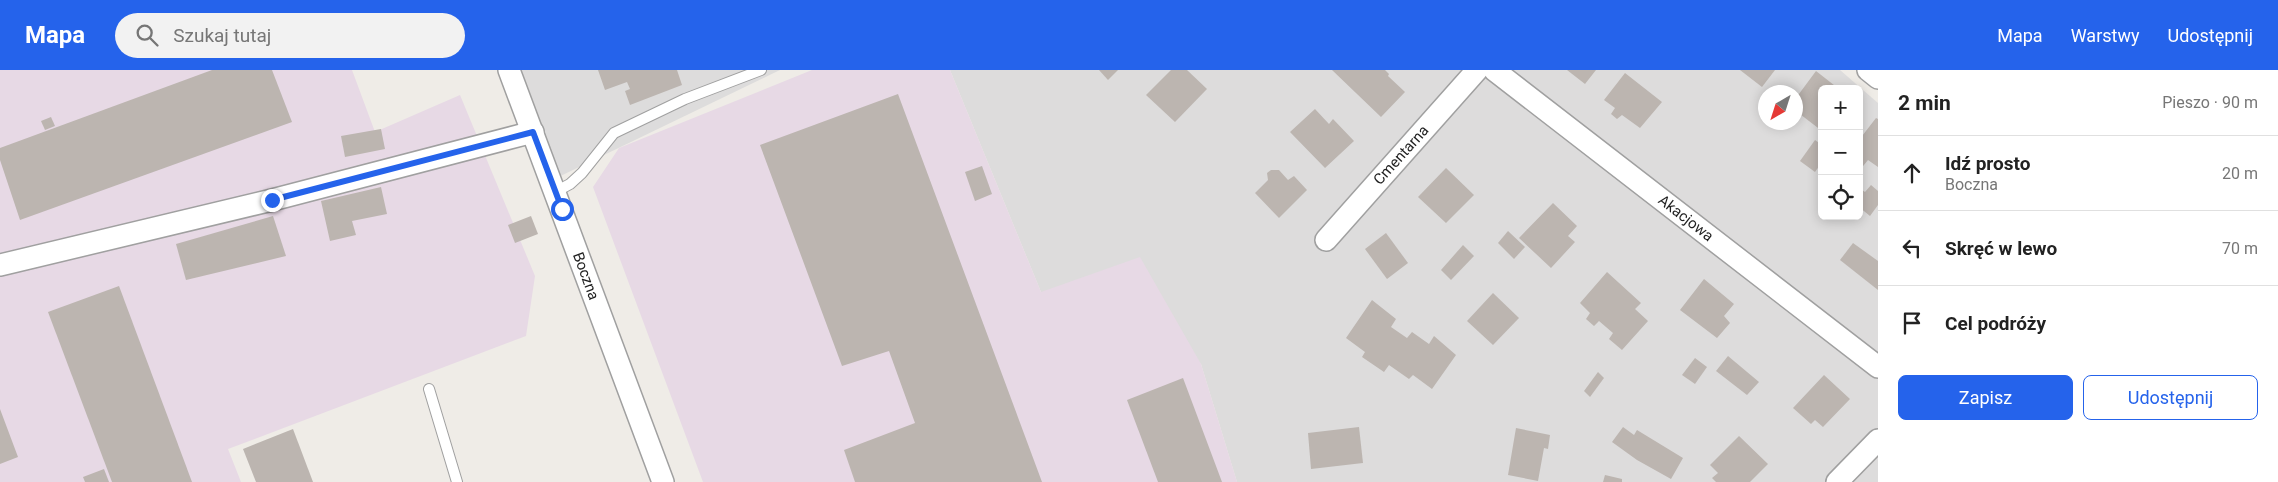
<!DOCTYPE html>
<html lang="pl">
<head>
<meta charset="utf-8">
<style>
	body { margin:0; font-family:Roboto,sans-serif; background:#f2f2f2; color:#222 }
	.controls { position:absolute; right:15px; top:15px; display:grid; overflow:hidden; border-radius:8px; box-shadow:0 2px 12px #0003 }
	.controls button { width:45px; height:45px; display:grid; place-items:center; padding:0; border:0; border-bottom:1px solid #e0e0e0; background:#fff; color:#222; font:25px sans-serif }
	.compass { position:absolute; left:1758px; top:15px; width:45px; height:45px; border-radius:50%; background:#fff; box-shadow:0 2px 12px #0003; rotate:219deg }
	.stop { position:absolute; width:15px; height:15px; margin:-11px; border:4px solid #2563eb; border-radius:50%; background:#fff }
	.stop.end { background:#2563eb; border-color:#fff; box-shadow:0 1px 5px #0008 }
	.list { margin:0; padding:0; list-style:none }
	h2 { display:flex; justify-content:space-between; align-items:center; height:65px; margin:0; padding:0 20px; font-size:21px }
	h2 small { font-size:16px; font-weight:400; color:#767676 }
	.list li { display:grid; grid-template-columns:32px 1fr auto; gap:15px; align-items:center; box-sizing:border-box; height:75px; padding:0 20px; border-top:1px solid #e0e0e0 }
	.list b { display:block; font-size:19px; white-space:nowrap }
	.list p { margin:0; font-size:16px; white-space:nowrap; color:#767676 }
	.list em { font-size:16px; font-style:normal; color:#767676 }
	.actions { display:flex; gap:10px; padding:15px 20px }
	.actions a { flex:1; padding:11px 0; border:1px solid #2563eb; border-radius:8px; text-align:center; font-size:18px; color:#2563eb }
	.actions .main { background:#2563eb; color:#fff }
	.icon { flex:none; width:28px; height:28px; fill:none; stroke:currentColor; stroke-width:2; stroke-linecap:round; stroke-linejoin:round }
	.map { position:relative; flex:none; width:1878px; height:412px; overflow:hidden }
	header { display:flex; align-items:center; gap:30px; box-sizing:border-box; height:70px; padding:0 25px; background:#2563eb; color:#fff }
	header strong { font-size:24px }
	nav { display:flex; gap:28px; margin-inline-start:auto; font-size:18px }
	.search { width:350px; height:45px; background:#f2f2f2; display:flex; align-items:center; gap:12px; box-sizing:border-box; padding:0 18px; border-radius:28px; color:#767676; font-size:19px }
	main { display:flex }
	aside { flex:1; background:#fff }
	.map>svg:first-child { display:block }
	.residential { fill:#dddcdc; fill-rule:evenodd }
	.industrial { fill:#e7d9e5 }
	.building { fill:#bcb5b0 }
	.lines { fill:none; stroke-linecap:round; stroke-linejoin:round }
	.lane-casing { stroke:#a0a0a0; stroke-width:12 }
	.street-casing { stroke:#a0a0a0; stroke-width:24 }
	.lane { stroke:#fff; stroke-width:10 }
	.street { stroke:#fff; stroke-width:21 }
	.route { stroke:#2563eb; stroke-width:6 }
	.labels { text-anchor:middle; stroke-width:4; stroke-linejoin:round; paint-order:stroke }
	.street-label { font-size:15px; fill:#1f1f1f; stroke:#fff }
</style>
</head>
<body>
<header>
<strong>Mapa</strong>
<div class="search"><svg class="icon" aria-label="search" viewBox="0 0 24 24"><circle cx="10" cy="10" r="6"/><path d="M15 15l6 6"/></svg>Szukaj tutaj</div>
<nav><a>Mapa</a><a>Warstwy</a><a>Udostępnij</a></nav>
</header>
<main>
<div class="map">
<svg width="1878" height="412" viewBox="0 0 1878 412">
	<rect width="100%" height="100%" fill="#efece7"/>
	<!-- residential -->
	<g class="residential">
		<path d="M506,0H780L546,113Z"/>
		<path d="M950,0H1840L1878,33V412H1237L1201,294L1041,222ZM1822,19H1859V146H1822ZM1766,22H1796V52H1766Z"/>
	</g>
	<!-- industrial -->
	<g class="industrial">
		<path d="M0,0H352L375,62L460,25L535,206L526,266L228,379L241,412H0Z"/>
		<path d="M812,0H950L1041,222L1140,187L1201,294L1237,412H703L593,117L619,78Z"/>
	</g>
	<!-- building -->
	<g class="building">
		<path d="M212,0H272L292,52L20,150L0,90V78Z"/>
		<path d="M598,0H677L682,15L630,35L625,21L630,19L627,12L605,20Z"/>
		<path d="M1099,0H1118L1108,10Z"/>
		<path d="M1171,0H1187L1207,19L1175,52L1146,25Z"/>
		<path d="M1332,0H1385L1389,4L1388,6L1405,22L1381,47Z"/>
		<path d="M1567,0H1596L1585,14Z"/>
		<path d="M1740,0H1775L1762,17Z"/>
		<path d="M1816,1L1839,19H1822V61L1796,41V28Z"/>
		<path d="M1625,3L1662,32L1640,58L1622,45L1617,49L1611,44L1615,38L1604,30Z"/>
		<path d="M898,24L1042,412H855L844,380L915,353L889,281L842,296L760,75Z"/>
		<path d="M1315,39L1329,54L1333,49L1354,71L1325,98L1290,62Z"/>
		<path d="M51,47L55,56L45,60L41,51Z"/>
		<path d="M1876,48L1878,49V97L1868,90L1859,101V70Z"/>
		<path d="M381,59L385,79L345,87L341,66Z"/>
		<path d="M1815,70L1822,75V92L1815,102L1800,91Z"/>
		<path d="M982,96L992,124L975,131L965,102Z"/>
		<path d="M1446,98L1474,125L1446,153L1418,127Z"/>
		<path d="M1271,100H1279L1288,110L1294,106L1307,120L1279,148L1255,123L1268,110L1267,103Z"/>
		<path d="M1871,115L1878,121V135L1870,146L1859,137V118L1865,122Z"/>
		<path d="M381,117L387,144L352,151L356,165L330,171L321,131Z"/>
		<path d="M1553,133L1577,156L1568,166L1575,172L1551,198L1519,168Z"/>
		<path d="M273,146L286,186L186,210L176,174Z"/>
		<path d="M531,146L538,164L515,173L508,155Z"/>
		<path d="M1508,161L1525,177L1514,189L1498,173Z"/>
		<path d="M1386,163L1408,193L1387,209L1365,179Z"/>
		<path d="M1853,173L1878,191V220L1840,190Z"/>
		<path d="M1463,175L1474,186L1451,210L1441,200Z"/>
		<path d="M1607,202L1641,233L1635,239L1648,251L1622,280L1609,269L1613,263L1599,251L1594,256L1586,249L1590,243L1580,233Z"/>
		<path d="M1704,209L1734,234L1724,246L1730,253L1717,268L1680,240Z"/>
		<path d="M119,216L192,412H112L48,242Z"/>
		<path d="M1493,223L1519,248L1493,275L1467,251Z"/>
		<path d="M1372,230L1396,249L1391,257L1407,268L1412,262L1429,274L1434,266L1456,285L1432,319L1413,305L1409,309L1389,295L1384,302L1362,287L1365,282L1346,268Z"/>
		<path d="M1728,286L1759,312L1747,325L1716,301Z"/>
		<path d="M1695,288L1707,297L1695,314L1682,305Z"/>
		<path d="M1598,302L1604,308L1590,327L1584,321Z"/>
		<path d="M1824,305L1850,329L1823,357L1815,350L1811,354L1793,338Z"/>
		<path d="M1183,308L1222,412H1158L1127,330Z"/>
		<path d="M0,339L18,387L0,394Z"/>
		<path d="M1359,357L1363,393L1311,399L1308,363Z"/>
		<path d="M1623,357L1634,365L1637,360L1683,388L1671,409L1637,390L1612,372Z"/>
		<path d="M1516,358L1550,365L1548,379L1544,378L1538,411L1508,405Z"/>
		<path d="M293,359L313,412H256L243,379Z"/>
		<path d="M1739,366L1768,394L1750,412H1716L1712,408L1718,403L1710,395Z"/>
		<path d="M104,399L109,412H85L83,407Z"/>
		<path d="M1605,405L1622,409V412H1603Z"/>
	</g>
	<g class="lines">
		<!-- lane casing -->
		<g class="lane-casing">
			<g id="lane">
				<path d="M555,122L570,114L582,103L614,63L685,29L761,0"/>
				<path d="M429,319L457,412"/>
			</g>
		</g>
		<!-- street casing -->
		<g class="street-casing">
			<g id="street">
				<path d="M509,0L663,412"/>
				<path d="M1494,0L1878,297"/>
				<path d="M1868,0L1878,8"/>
				<path d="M1326,170L1477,0"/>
				<path d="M0,195L272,130L533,62"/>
				<path d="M1837,412L1878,370"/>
			</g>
		</g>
		<!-- lane -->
		<use href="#lane" class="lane"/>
		<!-- street -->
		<use href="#street" class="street"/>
	</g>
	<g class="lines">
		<!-- route -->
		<path class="route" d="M272,130L533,62L562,139"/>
	</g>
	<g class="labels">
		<!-- street labels -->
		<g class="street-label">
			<text transform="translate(1401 85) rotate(-48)" y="5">Cmentarna</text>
			<text transform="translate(1686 148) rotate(38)" y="5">Akacjowa</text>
			<text transform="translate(586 206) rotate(70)" y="5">Boczna</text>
		</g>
	</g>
</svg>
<div class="controls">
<button>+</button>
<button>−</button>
<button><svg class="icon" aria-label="locate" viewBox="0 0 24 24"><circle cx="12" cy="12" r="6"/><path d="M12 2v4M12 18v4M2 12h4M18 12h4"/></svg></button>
</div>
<svg class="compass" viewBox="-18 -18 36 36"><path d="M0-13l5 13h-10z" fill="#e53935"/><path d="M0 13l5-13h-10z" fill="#767676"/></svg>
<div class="stop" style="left:562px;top:139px"></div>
<div class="stop end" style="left:272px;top:130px"></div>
</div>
<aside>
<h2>2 min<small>Pieszo · 90 m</small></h2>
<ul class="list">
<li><svg class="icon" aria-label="ahead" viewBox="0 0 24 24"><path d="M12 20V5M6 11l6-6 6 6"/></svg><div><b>Idź prosto</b><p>Boczna</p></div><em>20 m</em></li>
<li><svg class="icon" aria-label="left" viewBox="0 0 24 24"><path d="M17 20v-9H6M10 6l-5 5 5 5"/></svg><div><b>Skręć w lewo</b></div><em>70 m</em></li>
<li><svg class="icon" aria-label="arrive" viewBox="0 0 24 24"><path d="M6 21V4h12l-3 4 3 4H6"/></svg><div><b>Cel podróży</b></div></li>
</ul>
<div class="actions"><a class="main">Zapisz</a><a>Udostępnij</a></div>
</aside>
</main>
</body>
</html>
